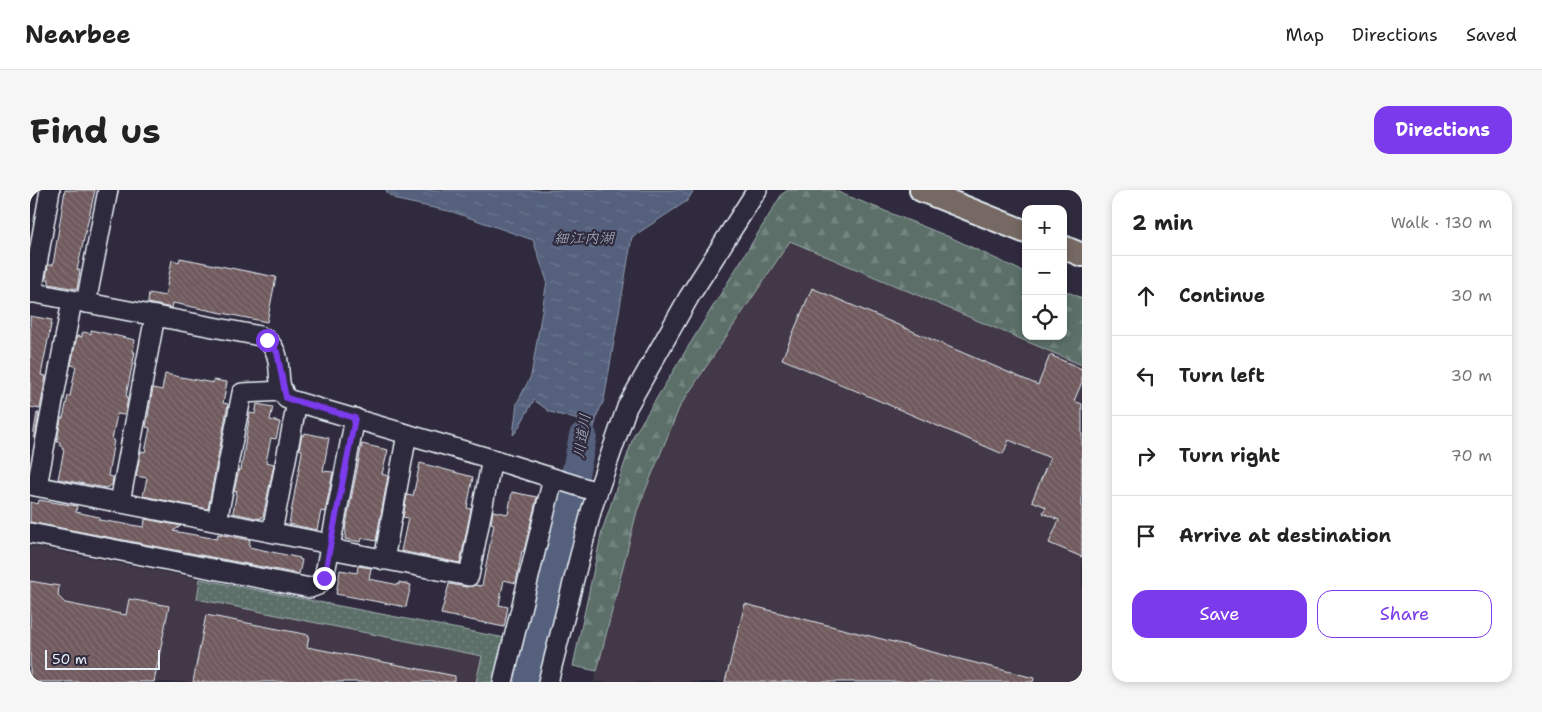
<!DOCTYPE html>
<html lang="en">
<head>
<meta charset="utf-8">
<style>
	body { margin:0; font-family:"Shantell Sans","Klee One",sans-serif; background:#f6f6f6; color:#222 }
	.controls { position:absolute; right:15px; top:15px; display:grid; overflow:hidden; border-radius:10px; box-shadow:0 2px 8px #0003 }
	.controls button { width:45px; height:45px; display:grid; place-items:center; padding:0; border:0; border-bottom:1px solid #e0e0e0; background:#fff; color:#222; font:25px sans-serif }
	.scale { position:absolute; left:15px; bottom:12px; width:115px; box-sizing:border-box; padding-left:5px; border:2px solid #e8f1f8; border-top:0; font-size:14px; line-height:18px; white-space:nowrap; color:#e8f1f8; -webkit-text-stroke:4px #2f2a3d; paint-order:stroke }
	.stop { position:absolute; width:15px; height:15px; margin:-11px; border:4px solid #7c3aed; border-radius:50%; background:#fff }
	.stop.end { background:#7c3aed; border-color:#fff; box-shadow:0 1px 5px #0008 }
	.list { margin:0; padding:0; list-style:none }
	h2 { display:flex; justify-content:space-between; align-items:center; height:65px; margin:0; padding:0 20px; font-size:21px }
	h2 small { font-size:16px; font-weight:400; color:#767676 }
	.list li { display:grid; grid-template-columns:32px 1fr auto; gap:15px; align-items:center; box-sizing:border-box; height:80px; padding:0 20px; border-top:1px solid #e0e0e0 }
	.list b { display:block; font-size:19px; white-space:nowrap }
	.list em { font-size:16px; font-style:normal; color:#767676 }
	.actions { display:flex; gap:10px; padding:15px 20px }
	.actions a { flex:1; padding:11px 0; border:1px solid #7c3aed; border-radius:15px; text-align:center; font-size:18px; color:#7c3aed }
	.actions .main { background:#7c3aed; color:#fff }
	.icon { flex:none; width:28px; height:28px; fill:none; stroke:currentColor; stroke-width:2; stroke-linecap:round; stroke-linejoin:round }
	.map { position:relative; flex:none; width:1052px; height:492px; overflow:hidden; border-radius:15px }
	header { display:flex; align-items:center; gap:30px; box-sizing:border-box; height:70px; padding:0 25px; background:#fff; border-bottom:1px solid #e0e0e0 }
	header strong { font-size:24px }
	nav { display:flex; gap:28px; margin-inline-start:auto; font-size:18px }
	.intro { display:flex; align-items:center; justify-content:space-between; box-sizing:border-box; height:120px; padding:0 30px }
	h1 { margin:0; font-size:35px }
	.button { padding:12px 22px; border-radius:15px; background:#7c3aed; color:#fff; font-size:18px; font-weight:700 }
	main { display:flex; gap:30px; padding:0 30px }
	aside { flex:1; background:#fff; border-radius:15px; box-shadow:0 2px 8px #0003 }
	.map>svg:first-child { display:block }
	.built { fill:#423847 }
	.forest { fill:url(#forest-firs); stroke:#a2b0b0 }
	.park { fill:url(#park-dots); stroke:#a2b0b0 }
	.water { fill:url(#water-ripples); stroke:#8f9bae }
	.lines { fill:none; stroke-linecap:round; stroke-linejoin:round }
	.river { stroke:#54617d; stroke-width:28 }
	.building { fill:url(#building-back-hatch); stroke:#e8f1f8 }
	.minor-casing { stroke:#e8f1f8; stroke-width:22 }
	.major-casing { stroke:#e8f1f8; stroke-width:26 }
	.minor { stroke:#2f2a3d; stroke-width:19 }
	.major { stroke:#766964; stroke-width:22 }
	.route { stroke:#7c3aed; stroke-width:6 }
	.labels { text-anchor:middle; stroke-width:4.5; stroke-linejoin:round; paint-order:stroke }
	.water-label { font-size:15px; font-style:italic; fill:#adb7c7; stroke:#2f2a3d }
</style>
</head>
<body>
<header>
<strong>Nearbee</strong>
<nav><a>Map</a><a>Directions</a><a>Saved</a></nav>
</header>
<div class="intro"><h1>Find us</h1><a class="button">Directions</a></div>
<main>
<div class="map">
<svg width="1052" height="492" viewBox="0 0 1052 492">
	<defs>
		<pattern id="forest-firs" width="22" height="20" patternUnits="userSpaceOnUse" patternTransform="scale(1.25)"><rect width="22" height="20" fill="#5b7069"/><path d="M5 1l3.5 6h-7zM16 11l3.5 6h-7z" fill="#73857f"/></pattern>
		<pattern id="park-dots" width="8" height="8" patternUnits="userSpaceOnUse" patternTransform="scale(1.25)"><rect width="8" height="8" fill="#5b7069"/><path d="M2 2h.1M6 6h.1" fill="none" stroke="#73857f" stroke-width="1.8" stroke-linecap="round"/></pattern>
		<pattern id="water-ripples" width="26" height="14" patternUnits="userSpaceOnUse" patternTransform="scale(1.25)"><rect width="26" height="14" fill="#54617d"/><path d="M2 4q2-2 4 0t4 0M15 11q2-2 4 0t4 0" fill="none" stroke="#6d7890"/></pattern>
		<pattern id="building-back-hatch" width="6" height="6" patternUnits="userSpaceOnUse" patternTransform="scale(1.25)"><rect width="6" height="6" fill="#6f5a5d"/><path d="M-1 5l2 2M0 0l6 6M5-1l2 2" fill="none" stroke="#847275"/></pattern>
	</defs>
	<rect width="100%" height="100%" fill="#2f2a3d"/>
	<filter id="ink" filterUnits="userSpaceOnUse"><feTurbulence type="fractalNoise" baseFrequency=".02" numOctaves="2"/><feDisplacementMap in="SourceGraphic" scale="10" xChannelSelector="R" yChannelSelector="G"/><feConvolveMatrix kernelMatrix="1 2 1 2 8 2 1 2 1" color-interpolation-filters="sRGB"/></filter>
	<g filter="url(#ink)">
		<!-- built -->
		<g class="built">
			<path d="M760,51L1052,175V492H564L607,321L650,216Z"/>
			<path d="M0,356L475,448L465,492H0Z"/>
		</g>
		<!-- forest -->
		<path class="forest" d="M758,0H803L922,48L996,83V146H1033V100L1052,108V175L760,51L650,216L607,321L567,481L543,476L572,341L604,245L752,4Z"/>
		<!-- park -->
		<path class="park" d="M170,389L475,448L465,492H446L452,466L167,409Z"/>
		<!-- water -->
		<path class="water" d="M356,0H664L657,11L602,47L574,210L568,223L551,284L539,282L548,230L520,222L504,210L486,242L483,245L487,213L501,186L517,91L503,50L423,22L367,10L358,4Z"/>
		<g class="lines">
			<!-- river -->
			<path class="river" d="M493,492L546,280L553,246"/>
		</g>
		<!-- building -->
		<g class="building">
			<path d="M35,0H65L47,80H50L47,99L19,94V89H16L18,75H23Z"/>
			<path d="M150,68L246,87L237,132L143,113L142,118L118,113L119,103L135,106L142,70L149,72Z"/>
			<path d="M782,98L1008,195L1020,165L1052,179V192L1044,211L1052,214V367L1019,353L1029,330L1013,323L1016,317L1002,311L1020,268L979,250L973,264L752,169Z"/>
			<path d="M0,126L22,130L11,185L16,186L10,219L0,217Z"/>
			<path d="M61,140L105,150L103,162H105L96,206L98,207L95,225L87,224L82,250H84L78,286L83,287L82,295L76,298L28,289L34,260L32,259L33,257L30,256V252H27L31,228H33L38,206H40L46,176L41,175L47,146L52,147V143L54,142L61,144Z"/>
			<path d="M135,184L183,193V190L197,192L193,213L198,214L178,319L113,306L117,288L106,286L111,261L115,262L120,238L116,237L123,198L132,200Z"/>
			<path d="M227,214L243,217L240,230L250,232L246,249L241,248L236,272L244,274L233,327H231V329L203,323L207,300L204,302L209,279L211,280L220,223L225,224Z"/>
			<path d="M7,223H9L5,248L3,247Z"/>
			<path d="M275,243L299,248L293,281L303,282L295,322L291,321L287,340L259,334L272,262V260L269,259L272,245L274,246Z"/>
			<path d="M332,254L358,260L352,284L358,286L346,351L332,348L331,352L315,349L316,341L315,340Z"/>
			<path d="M390,273L443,287L437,318L441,319L430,373L371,361L378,328L373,327L377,305L383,306Z"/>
			<path d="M482,302L507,307L494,361H492L486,393L474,390L469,415L478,417L474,437L411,424L419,394L437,397L445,395L452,396L464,334L461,333L463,321L478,324Z"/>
			<path d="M9,310L47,316L46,322L69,327V330L114,337L115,329L151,336L143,341L187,349L188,344L220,350L219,357L270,368L269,369L272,370L269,384L0,332V312L8,314Z"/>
			<path d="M328,376L341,378L339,389L369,395V392L381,395L376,417L306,404L310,380L327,383Z"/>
			<path d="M0,391L29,396L28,406L35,413L96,425L99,409L139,416L124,492H0Z"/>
			<path d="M715,414L1004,488L1003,492H695Z"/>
			<path d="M176,425L279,445L277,457L425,486V492H163Z"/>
		</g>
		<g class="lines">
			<!-- minor casing -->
			<g class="minor-casing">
				<g id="minor">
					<path d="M0,102L230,146C260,162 241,190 257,209L462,269L567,302"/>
					<path d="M2,103L20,0"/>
					<path d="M56,113L78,0"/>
					<path d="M0,295L290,352L311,361L439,386L462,269"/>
					<path d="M7,296L42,111"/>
					<path d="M90,312L125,126"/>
					<path d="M187,331L212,203L253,201"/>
					<path d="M242,342L267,212"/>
					<path d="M0,343L280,398L288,395L294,388L325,228"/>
					<path d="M354,370L377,244"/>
					<path d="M473,492L523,289"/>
					<path d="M518,492L562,318L597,217L659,107L727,0"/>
				</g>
			</g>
			<!-- major casing -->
			<g class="major-casing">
				<g id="major">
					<path d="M891,0L996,42"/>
					<path d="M1033,57L1052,65"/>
				</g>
			</g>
			<!-- minor -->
			<use href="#minor" class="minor"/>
			<!-- major -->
			<use href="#major" class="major"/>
		</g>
	</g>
	<g class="lines" filter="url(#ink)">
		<!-- route -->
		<path class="route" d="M237,150L247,162L256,208L325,228L294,388"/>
	</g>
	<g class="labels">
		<!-- water labels -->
		<g class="water-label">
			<text x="554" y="53">細江内湖</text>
			<text transform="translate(552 246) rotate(-81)" y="5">川道川</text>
		</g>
	</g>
</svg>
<div class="controls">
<button>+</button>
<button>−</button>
<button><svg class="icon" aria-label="locate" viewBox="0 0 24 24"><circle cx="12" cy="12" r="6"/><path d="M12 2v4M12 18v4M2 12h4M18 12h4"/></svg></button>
</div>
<div class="scale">50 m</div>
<div class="stop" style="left:237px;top:150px"></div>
<div class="stop end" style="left:294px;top:388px"></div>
</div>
<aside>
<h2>2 min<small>Walk · 130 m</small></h2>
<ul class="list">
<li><svg class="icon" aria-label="ahead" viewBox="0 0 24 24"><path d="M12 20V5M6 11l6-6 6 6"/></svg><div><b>Continue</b></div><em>30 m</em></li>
<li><svg class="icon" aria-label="left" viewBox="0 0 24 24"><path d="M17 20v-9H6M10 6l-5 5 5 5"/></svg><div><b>Turn left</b></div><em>30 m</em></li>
<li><svg class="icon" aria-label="right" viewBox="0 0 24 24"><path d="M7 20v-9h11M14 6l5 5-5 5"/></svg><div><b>Turn right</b></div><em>70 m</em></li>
<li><svg class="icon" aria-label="arrive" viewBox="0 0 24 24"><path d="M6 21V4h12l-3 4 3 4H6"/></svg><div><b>Arrive at destination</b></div></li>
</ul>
<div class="actions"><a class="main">Save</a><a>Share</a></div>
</aside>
</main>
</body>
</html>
